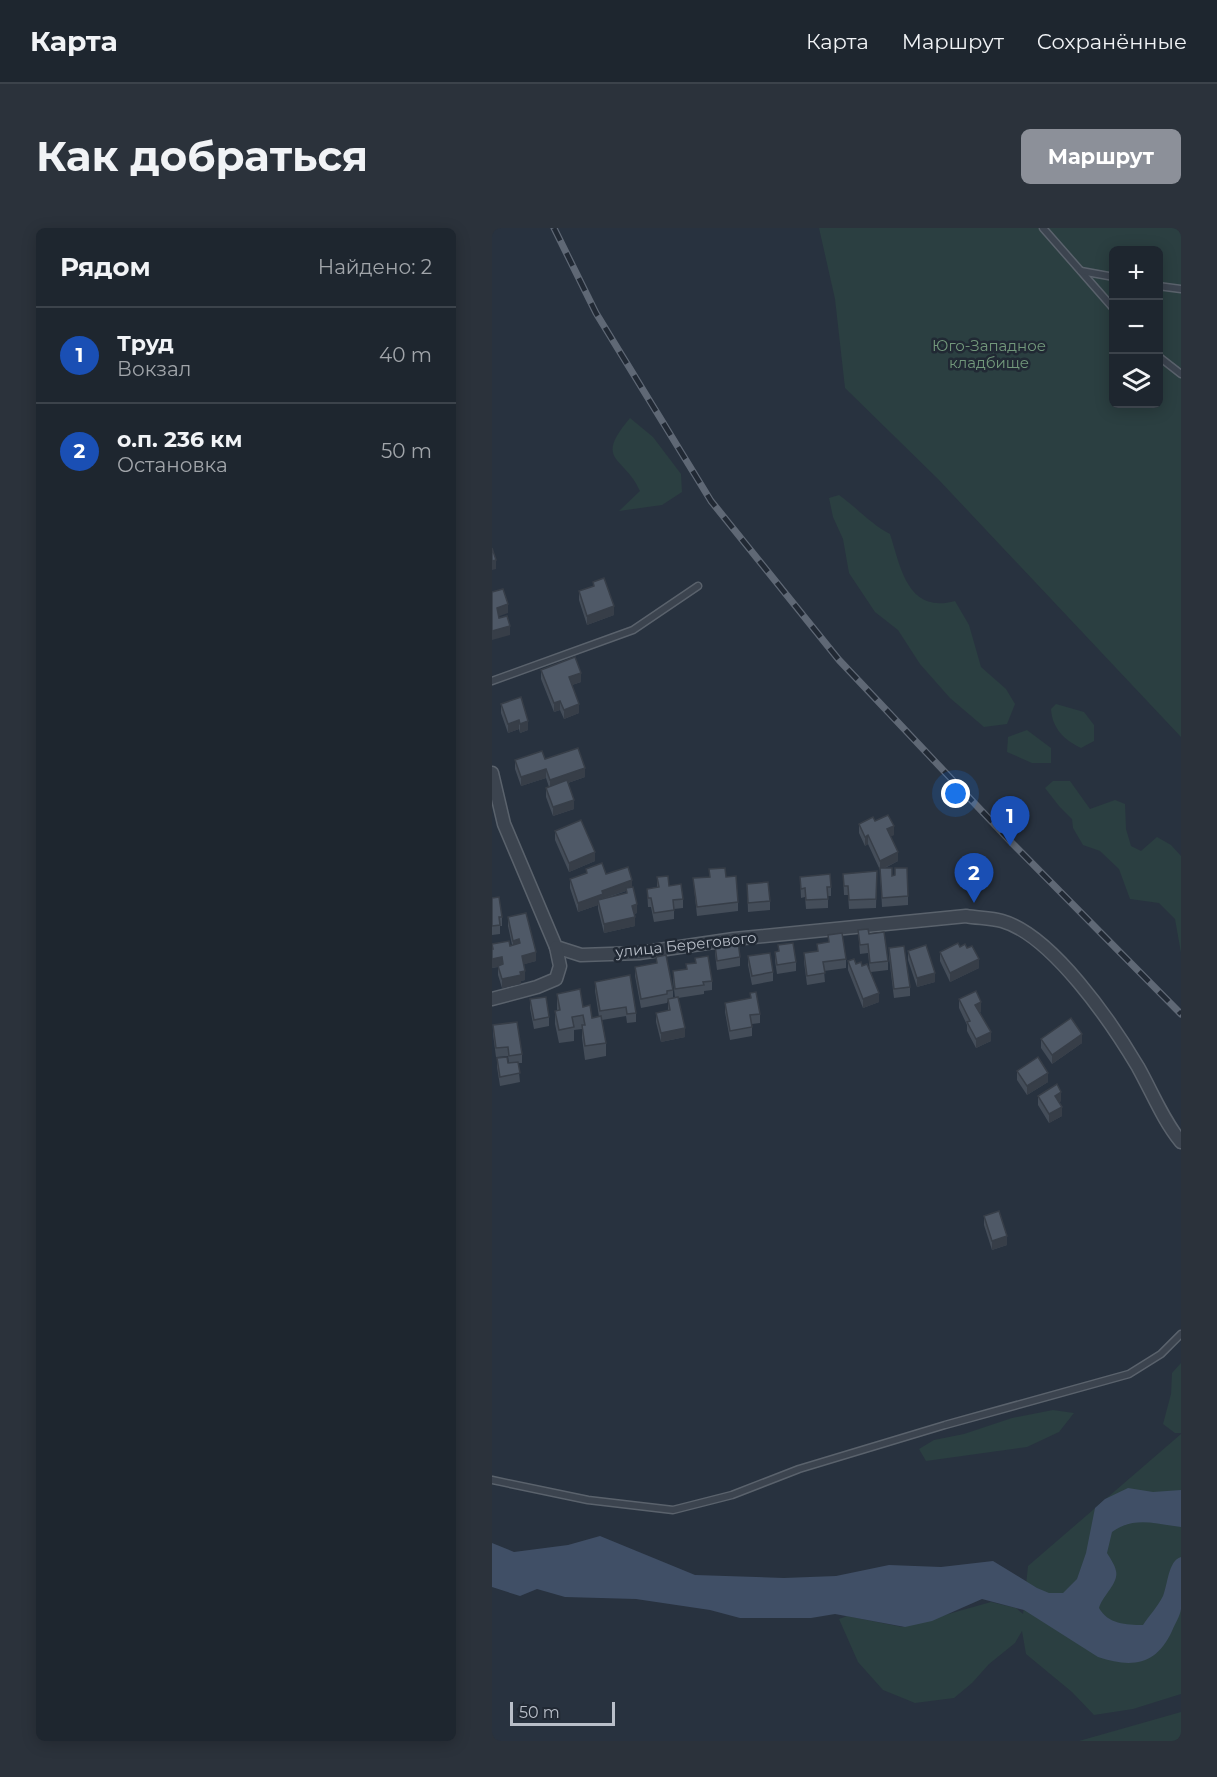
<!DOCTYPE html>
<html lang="ru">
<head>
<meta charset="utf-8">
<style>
	body { margin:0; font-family:Montserrat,sans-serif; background:#2b323b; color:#f1f3f6 }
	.controls { position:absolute; right:18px; top:18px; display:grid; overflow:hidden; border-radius:9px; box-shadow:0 3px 15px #0003 }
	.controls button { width:54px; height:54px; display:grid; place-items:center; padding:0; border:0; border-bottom:2px solid #3c434b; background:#1e262f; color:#f1f3f6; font:30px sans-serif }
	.scale { position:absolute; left:18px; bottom:15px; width:105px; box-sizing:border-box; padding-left:6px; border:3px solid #b9bfc9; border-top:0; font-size:16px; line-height:21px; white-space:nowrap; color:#b9bfc9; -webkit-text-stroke:4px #212934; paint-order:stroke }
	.you { position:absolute; left:464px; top:566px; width:21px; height:21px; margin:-15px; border:4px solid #fff; border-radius:50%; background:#1a73e8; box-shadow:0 0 0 9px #1a73e833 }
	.badge { display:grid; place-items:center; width:39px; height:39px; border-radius:50%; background:#8c9099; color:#fff; font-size:20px; font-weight:700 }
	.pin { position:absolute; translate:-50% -50px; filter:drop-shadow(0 2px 3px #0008) }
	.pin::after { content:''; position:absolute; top:32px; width:21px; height:18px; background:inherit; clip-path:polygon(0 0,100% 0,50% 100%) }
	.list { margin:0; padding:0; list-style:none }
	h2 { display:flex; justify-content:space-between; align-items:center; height:78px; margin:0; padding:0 24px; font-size:26px }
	h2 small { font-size:20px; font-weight:400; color:#a1a5aa }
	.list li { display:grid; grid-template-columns:39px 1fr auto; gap:18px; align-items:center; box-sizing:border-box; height:96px; padding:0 24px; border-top:2px solid #3c434b }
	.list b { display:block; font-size:22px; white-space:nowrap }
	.list p { margin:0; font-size:20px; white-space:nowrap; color:#a1a5aa }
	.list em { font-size:20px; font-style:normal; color:#a1a5aa }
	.icon { flex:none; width:33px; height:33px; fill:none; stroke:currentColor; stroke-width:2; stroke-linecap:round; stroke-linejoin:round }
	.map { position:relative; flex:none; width:689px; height:1513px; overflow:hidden; border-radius:9px }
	header { display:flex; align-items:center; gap:36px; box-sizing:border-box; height:84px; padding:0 30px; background:#1e262f; border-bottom:2px solid #3c434b }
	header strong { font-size:28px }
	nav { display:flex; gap:33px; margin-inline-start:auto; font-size:21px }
	.intro { display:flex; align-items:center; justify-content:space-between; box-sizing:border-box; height:144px; padding:0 36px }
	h1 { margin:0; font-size:42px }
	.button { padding:15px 27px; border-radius:9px; background:#8c9099; color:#fff; font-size:21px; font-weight:700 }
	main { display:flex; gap:36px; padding:0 36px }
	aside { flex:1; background:#1e262f; border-radius:9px; box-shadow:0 3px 15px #0003 }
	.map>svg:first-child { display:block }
	.green { fill:#2b3f41; fill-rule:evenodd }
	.water { fill:#404f66 }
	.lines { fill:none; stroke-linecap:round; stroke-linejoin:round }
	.lane-casing { stroke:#5a626c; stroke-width:9 }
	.street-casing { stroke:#5a626c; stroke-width:15 }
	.lane { stroke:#3c444f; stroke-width:6 }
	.street { stroke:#3c444f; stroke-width:12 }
	.rail-casing { stroke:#5f6875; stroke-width:7 }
	.rail { stroke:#212934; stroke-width:4.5; stroke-dasharray:14; stroke-linecap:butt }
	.wall { fill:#444d59; fill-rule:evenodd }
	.shaded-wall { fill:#373e48 }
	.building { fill:#4f5967; stroke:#373e48; stroke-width:1.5 }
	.labels { text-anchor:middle; stroke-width:5; stroke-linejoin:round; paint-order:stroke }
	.park-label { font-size:15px; fill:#72987b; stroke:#212934 }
	.street-label { font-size:15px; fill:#b9bfc9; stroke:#212934 }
</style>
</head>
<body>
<header>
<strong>Карта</strong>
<nav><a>Карта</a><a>Маршрут</a><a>Сохранённые</a></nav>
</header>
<div class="intro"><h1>Как добраться</h1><a class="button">Маршрут</a></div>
<main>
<aside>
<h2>Рядом<small>Найдено: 2</small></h2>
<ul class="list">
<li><span class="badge" style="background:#1a4fb4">1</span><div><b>Труд</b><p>Вокзал</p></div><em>40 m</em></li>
<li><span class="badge" style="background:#1a4fb4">2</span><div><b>о.п. 236 км</b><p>Остановка</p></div><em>50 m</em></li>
</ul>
</aside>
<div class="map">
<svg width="689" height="1513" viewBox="0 0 689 1513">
	<rect width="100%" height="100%" fill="#28323f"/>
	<!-- green -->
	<g class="green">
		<path d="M327,0H689V509L446,251L353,160L343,71ZM622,22H666V176H622Z"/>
		<path d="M138,190L161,209L189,246L190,264L170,277L127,283L148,263C132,227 101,234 138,190Z"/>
		<path d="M347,267C364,279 380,297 398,306C409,341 416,386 463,373L477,397L489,439L514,461L523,476L515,496L492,499L458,470L428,436L406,402L383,384L357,345L351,311L341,289L337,270Z"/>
		<path d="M564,476L592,484L602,497V513L589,520C572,512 560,500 559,481Z"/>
		<path d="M535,502L559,520V535H540L515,524L516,509Z"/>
		<path d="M561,553H578L598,581L623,572L633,576L634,601L639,618L649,623L665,609L679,617L689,628V725L683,691L667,675L638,671L627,641L608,623L591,617L581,600L580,591L567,578L553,560Z"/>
		<path d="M689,1135V1205H683L671,1196L679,1166L680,1145Z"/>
		<path d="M561,1182L582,1185L567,1204L535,1219L434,1233L427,1221L442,1212L472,1206L520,1190Z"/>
		<path d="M689,1206V1466L641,1481L602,1487L580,1464L534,1426L530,1403L523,1415L497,1436L480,1455L462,1470L423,1475L391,1462L366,1434L347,1391L355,1388L410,1399L499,1374L524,1380L531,1386L536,1338Z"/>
		<path d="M689,1484V1513H587Z"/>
	</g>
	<!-- water -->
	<path class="water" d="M636,1260L661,1264L689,1262V1299C663,1296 642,1288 620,1304L615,1325C618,1330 623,1337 624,1343C627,1355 610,1368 607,1380C616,1396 634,1397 651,1397C657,1388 666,1378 671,1368C676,1356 676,1333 689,1329C689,1346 689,1364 689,1381C688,1388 683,1396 680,1403C664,1438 639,1440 606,1429L532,1382L490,1371L440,1393L413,1399L343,1386L319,1390H248L218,1382L144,1371L73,1369L45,1361L28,1368L0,1359V1315L22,1324L76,1317L108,1308L203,1347L292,1350L344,1348L397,1337L449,1339L501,1333L545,1360L557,1365H571L585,1351L594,1325L603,1280L613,1271Z"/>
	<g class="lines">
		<!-- lane casing -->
		<g class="lane-casing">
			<g id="lane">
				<path d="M551,0L622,81"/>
				<path d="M589,43L622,49"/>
				<path d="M666,58L689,61"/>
				<path d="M666,128L689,146"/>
				<path d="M0,453L141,402L206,358"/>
				<path d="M0,1252L96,1272L181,1282L240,1267L307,1241L453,1197L637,1146L669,1126L689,1106"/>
			</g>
		</g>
		<!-- street casing -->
		<g class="street-casing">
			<g id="street">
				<path d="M0,545L12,596L64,719L89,727L147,725L242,711L474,688C485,690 499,690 510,693C560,707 620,795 646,839C660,864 671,892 689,914"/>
				<path d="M0,771L45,759L64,751L68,738L64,719"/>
			</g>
		</g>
		<!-- lane -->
		<use href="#lane" class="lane"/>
		<!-- street -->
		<use href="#street" class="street"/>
		<!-- rail casing -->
		<g class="rail-casing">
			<path id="rail" d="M62,0L104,85L219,273L347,432L520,615L689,786"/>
		</g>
		<!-- rail -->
		<use href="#rail" class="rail"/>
	</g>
	<!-- wall -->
	<g class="wall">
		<path d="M101,354L122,387L95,397L87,372V363L101,358Z"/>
		<path d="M49,442L89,454L80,457L87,485L72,491L68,482L62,484L49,451Z"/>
		<path d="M9,476L36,502L28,505L27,501L16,505L9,485Z"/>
		<path d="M53,531L93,549L76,555L82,581L61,588L54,569V560L57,559L54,550L29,558L23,541V532Z"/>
		<path d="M383,593L402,607L398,608L406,633L393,640L400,648L416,668V677L390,679L388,642L376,616L373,618L367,605V596Z"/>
		<path d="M63,603L103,633L77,644L63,612Z"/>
		<path d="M94,641L114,646L140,659L145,685L142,686L143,698L112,705L106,681V677L86,684L78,660V651L94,645ZM134,663V666L112,671Z"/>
		<path d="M217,641L234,649L246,674V683L205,688L201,650L217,649Z"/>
		<path d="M385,643L384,680L357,681L356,667H352L351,646Z"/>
		<path d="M165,649L177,658L191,671V680L182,681V691L162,694L159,679H156L155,661L165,659Z"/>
		<path d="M308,649L339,659V668H336V680L314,681L313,669L309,670Z"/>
		<path d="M255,656L278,673V682L256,684Z"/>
		<path d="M0,670L10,689V698H8V706L0,707Z"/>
		<path d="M16,689L44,733L32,736L33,752L29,753V756L10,760L6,747V739L0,740V716L20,717L16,698Z"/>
		<path d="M366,702L377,706L396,733V742L379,744L387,774L371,780L356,742V733L370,738L378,744L376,725L368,726Z"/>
		<path d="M336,707L354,731V740L332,743L333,754L315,757L312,734V725L325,723V716L336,714Z"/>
		<path d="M223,717L248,729V738L225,742L223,726Z"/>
		<path d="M286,717L304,734V743L285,746L283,733V724L286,723Z"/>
		<path d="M468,719L487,740L458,754L448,733V724Z"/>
		<path d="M397,720L418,759V768L402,770L397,729Z"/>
		<path d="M416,723L443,754L425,759L416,732Z"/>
		<path d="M256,728L281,744V753L260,757L256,737Z"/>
		<path d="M164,729L181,762V770H183L181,752V743L194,741V736L203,735V730L220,753V762L212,763V766L186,770L193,809L169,814L164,794V785L176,783V772L175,775L149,780L143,748V739L164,735Z"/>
		<path d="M103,754L144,785V794L135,795L134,788L110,792L114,815V828L93,832L90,810V801L82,802V813L67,815L63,796V783H65V766L91,779L100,790L107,789L103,763Z"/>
		<path d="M258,765L268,786V795L260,796V808L238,812L233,784V775L258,770Z"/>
		<path d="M38,771L57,789V798L42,801L38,780Z"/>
		<path d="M467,771L489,783L488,784L499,813L484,820L475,803V797L467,780Z"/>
		<path d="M1,797L30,826V835H26L28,854L8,858L5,839V830L17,835L16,828L4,829L1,806Z"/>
		<path d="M549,811L590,815L560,836L549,820Z"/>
		<path d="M525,843L556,854L535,867L525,852Z"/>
		<path d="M546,868L569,873L567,874L570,888L557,895L546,877Z"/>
		<path d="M492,988L515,1017L500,1022L492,997Z"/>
	</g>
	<!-- shaded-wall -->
	<g class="shaded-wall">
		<path d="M4,332V341L0,342V333Z"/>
		<path d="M16,376V385L5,389V380Z"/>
		<path d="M122,378V387L95,397V388Z"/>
		<path d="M18,398V407L0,412V403Z"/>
		<path d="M89,445V454L77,458V449Z"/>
		<path d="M68,473V482L62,484V475Z"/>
		<path d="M87,476V485L72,491V482Z"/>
		<path d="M27,492V501L16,505V496Z"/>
		<path d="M36,493V502L28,505V496Z"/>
		<path d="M93,540V549L58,561V552Z"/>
		<path d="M54,541V550L29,558V549Z"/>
		<path d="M82,572V581L61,588V579Z"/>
		<path d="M402,598V607L395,610V601Z"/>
		<path d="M376,607V616L373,618V609Z"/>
		<path d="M103,624V633L77,644V635Z"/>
		<path d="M406,624V633L388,642V633Z"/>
		<path d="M140,652V661L134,660V663L106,672V677L86,684V675L110,663Z"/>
		<path d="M145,676V685L140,687V678Z"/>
		<path d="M143,689V698L112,705V696Z"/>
		<path d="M27,711V720L21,722V713Z"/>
		<path d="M44,724V733L30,737V728Z"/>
		<path d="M10,729V738L0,740V731Z"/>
		<path d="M487,731V740L458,754V745Z"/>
		<path d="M33,743V752L29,753V756L10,760V751Z"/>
		<path d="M443,745V754L425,759V750Z"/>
		<path d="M387,765V774L371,780V771Z"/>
		<path d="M489,774V783L483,786V777Z"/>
		<path d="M193,800V809L169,814V805Z"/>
		<path d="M499,804V813L484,820V811Z"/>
		<path d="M590,806V815L560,836V827Z"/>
		<path d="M556,845V854L535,867V858Z"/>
		<path d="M569,864V873L563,877V868Z"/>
		<path d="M570,879V888L557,895V886Z"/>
		<path d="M515,1008V1017L500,1022V1013Z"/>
	</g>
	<!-- building -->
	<g class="building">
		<path d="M0,320L4,332L0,333Z"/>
		<path d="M112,350L122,378L95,388L87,363L102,358L101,354Z"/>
		<path d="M11,361L16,376L5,380L7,390L15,388L18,398L0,403V364Z"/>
		<path d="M83,429L89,445L77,449L87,476L72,482L68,473L62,475L49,442Z"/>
		<path d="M29,469L36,493L28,496L27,492L16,496L9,476Z"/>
		<path d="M86,520L93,540L58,552L54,541L29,549L23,532L50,523L53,531Z"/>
		<path d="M75,552L82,572L61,579L54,560Z"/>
		<path d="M396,587L402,598L395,601L406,624L388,633L376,607L373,609L367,596L381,589L383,593Z"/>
		<path d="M89,592L103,624L77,635L63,603Z"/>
		<path d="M110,635L114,646L136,639L140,652L110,663L111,666L86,675L78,651L95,645L94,641Z"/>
		<path d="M233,640L234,649L244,648L246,674L205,679L201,650L218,649L217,641Z"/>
		<path d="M388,640H400V648L403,647V640H415L416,668L390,670Z"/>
		<path d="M385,643L384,671L357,672L356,658H352L351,646Z"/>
		<path d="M338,646L339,659H335L336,671L314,672L313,660L309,661L308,649Z"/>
		<path d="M176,648L177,658L189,656L191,671L181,672L182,682L162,685L159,670H156L155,661L167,659L165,649Z"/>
		<path d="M276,654L278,673L256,675L255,656Z"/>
		<path d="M141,659L145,676L140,678L143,689L112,696L106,672L135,665L134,660Z"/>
		<path d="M7,669L10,689H7L8,697L0,698V670Z"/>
		<path d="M34,685L44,724L30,728L33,743L28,744L29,747L10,751L6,738L11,736L10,729L0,731V721H1L0,716L17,713L18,718L28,715L27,711L21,713L16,689Z"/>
		<path d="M376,701L377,706L392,704L396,733L378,735L376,716L368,717L366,702Z"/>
		<path d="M350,705L354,731L331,734L333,745L315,748L312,725L326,723L325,716L337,714L336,707Z"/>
		<path d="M246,713L248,729L225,733L223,717Z"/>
		<path d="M301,715L304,734L285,737L283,724L287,723L286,717Z"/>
		<path d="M466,715L468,719L473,716L475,720L480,718L487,731L458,745L448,724Z"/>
		<path d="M434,717L443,745L425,750L416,723Z"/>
		<path d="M412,718L418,759L402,761L397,720Z"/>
		<path d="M278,725L281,744L260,748L256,728Z"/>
		<path d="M174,727L181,762L175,763V766L149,771L143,739L165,735L164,729Z"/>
		<path d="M216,728L220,753L211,754L212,757L183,761L181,743L195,741L194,736L204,735L203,730Z"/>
		<path d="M362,731L364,736L369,734L370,738L375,736L387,765L371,771L356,733Z"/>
		<path d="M138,747L144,785L135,786L134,779L108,783L103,754Z"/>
		<path d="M88,761L91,779L98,777L100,790L109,788L114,815L93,818L90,797H93L91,787L80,789L82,799L67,802L63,783L68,782L65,766Z"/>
		<path d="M484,763L489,774L483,777L499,804L484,811L475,794L478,793L467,771Z"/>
		<path d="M264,764L268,786L258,787L260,799L238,803L233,775L259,770L258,765Z"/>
		<path d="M54,769L57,789L42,792L38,771Z"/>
		<path d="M186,769L193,800L169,805L164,785L178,782L176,771Z"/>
		<path d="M579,790L590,806L560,827L549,811Z"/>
		<path d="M25,794L30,826L17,828L16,819L4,820L1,797Z"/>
		<path d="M15,829L16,835L26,834L28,845L8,849L5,830Z"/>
		<path d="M546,829L556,845L535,858L525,843Z"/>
		<path d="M565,856L569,864L563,868L570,879L557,886L546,868Z"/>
		<path d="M507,983L515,1008L500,1013L492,988Z"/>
	</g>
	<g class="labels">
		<!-- park labels -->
		<g class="park-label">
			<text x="497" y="123">Юго-Западное<tspan x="497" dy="17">кладбище</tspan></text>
		</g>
		<!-- street labels -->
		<g class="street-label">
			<text transform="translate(194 717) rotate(-6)" y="5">улица Берегового</text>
		</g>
	</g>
</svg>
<div class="controls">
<button>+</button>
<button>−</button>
<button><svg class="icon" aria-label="layers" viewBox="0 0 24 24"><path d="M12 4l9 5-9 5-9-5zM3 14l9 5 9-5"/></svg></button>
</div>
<div class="scale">50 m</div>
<div class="you"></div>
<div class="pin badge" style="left:518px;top:618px;background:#1a4fb4">1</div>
<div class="pin badge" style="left:482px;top:675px;background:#1a4fb4">2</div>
</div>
</main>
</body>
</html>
